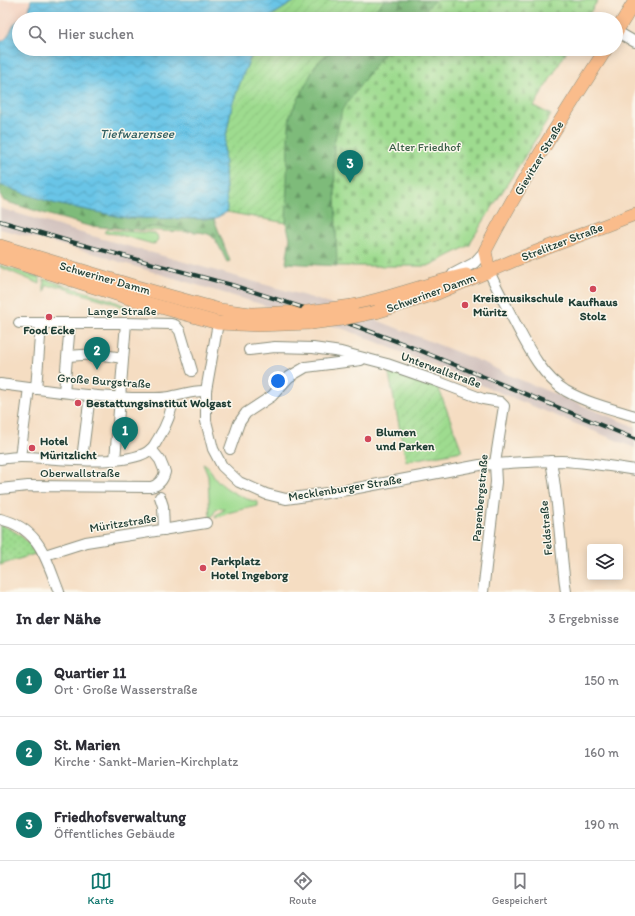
<!DOCTYPE html>
<html lang="de">
<head>
<meta charset="utf-8">
<style>
	body { margin:0; font-family:Itim,sans-serif; background:#f2f2f3; color:#2b2b33 }
	.controls { position:absolute; right:12px; bottom:12px; display:grid; overflow:hidden; border-radius:4px; box-shadow:0 2px 10px #0003 }
	.controls button { width:36px; height:36px; display:grid; place-items:center; padding:0; border:0; border-bottom:1px solid #e1e1e2; background:#fff; color:#2b2b33; font:20px sans-serif }
	.you { position:absolute; left:278px; top:381px; width:14px; height:14px; margin:-10px; border:3px solid #fff; border-radius:50%; background:#1a73e8; box-shadow:0 0 0 6px #1a73e833 }
	.badge { display:grid; place-items:center; width:26px; height:26px; border-radius:50%; background:#0f766e; color:#fff; font-size:13px; font-weight:700 }
	.pin { position:absolute; translate:-50% -33px; filter:drop-shadow(0 1px 2px #0008) }
	.pin::after { content:''; position:absolute; top:21px; width:14px; height:12px; background:inherit; clip-path:polygon(0 0,100% 0,50% 100%) }
	.list { margin:0; padding:0; list-style:none }
	h2 { display:flex; justify-content:space-between; align-items:center; height:52px; margin:0; padding:0 16px; font-size:17px }
	h2 small { font-size:13px; font-weight:400; color:#7c7c81 }
	.list li { display:grid; grid-template-columns:26px 1fr auto; gap:12px; align-items:center; box-sizing:border-box; height:72px; padding:0 16px; border-top:1px solid #e1e1e2 }
	.list b { display:block; font-size:15px; white-space:nowrap }
	.list p { margin:0; font-size:13px; white-space:nowrap; color:#7c7c81 }
	.list em { font-size:13px; font-style:normal; color:#7c7c81 }
	.icon { flex:none; width:22px; height:22px; fill:none; stroke:currentColor; stroke-width:2; stroke-linecap:round; stroke-linejoin:round }
	.map { position:relative; flex:none; width:635px; height:592px; overflow:hidden }
	.search { position:absolute; background:#fff; box-shadow:0 2px 10px #0003; left:12px; right:12px; top:12px; height:44px; display:flex; align-items:center; gap:10px; box-sizing:border-box; padding:0 14px; border-radius:22px; color:#7c7c81; font-size:15px }
	.sheet { height:268px; background:#fff }
	nav { display:flex; justify-content:space-around; align-items:center; box-sizing:border-box; height:56px; border-top:1px solid #e1e1e2; background:#fff; font-size:11px; color:#7c7c81 }
	nav a { display:grid; justify-items:center; gap:2px }
	nav .on { color:#0f766e }
	.map>svg:first-child { display:block }
	.built { fill:#f4d3c1 }
	.industrial { fill:#d0c0bc }
	.grass { fill:#9edb8f; stroke:#5e8c62 }
	.forest { fill:url(#forest-firs); stroke:#4e7c57 }
	.cemetery { fill:url(#cemetery-stones); stroke:#5e8c62 }
	.park { fill:url(#park-dots); stroke:#5e8c62 }
	.garden { fill:url(#garden-furrows); stroke:#5e8c62 }
	.water { fill:url(#water-waves); stroke:#44818e }
	.lines { fill:none; stroke-linecap:round; stroke-linejoin:round }
	.minor-casing { stroke:#8a8d7b; stroke-width:12 }
	.major-casing { stroke:#8a8d7b; stroke-width:14 }
	.minor { stroke:#fff; stroke-width:10 }
	.major { stroke:#fabc8b; stroke-width:13 }
	.rail-casing { stroke:#1f3d34; stroke-width:4 }
	.rail { stroke:#fbf7ec; stroke-width:2.5; stroke-dasharray:8; stroke-linecap:butt }
	.major-bridge-casing { stroke:#8a8d7b; stroke-width:14; stroke-linecap:butt }
	.major-bridge { stroke:#fabc8b; stroke-width:13 }
	.poi-dot { fill:#d1495b; stroke:#fbf7ec; stroke-width:1.5 }
	.labels { text-anchor:middle; stroke-width:3; stroke-linejoin:round; paint-order:stroke }
	.park-label { font-size:12px; fill:#385d46; stroke:#fbf7ec }
	.street-label { font-size:12px; fill:#1f3d34; stroke:#fbf7ec }
	.poi-label { font-size:12px; font-weight:bold; fill:#1f3d34; stroke:#fbf7ec; text-anchor:start }
	.water-label { font-size:13px; font-style:italic; fill:#325f61; stroke:#fbf7ec }
</style>
</head>
<body>
<div class="map">
<svg width="635" height="592" viewBox="0 0 635 592">
	<defs>
		<pattern id="forest-firs" width="22" height="20" patternUnits="userSpaceOnUse"><rect width="22" height="20" fill="#7ebb7a"/><path d="M5 1l3.5 6h-7zM16 11l3.5 6h-7z" fill="#679965"/></pattern>
		<pattern id="cemetery-stones" width="16" height="16" patternUnits="userSpaceOnUse"><rect width="16" height="16" fill="#9edb8f"/><path d="M2 7V4a2 2 0 0 1 4 0v3zM10 15v-3a2 2 0 0 1 4 0v3z" fill="#88bd7c"/></pattern>
		<pattern id="park-dots" width="8" height="8" patternUnits="userSpaceOnUse"><rect width="8" height="8" fill="#9edb8f"/><path d="M2 2h.1M6 6h.1" fill="none" stroke="#88bd7c" stroke-width="1.8" stroke-linecap="round"/></pattern>
		<pattern id="garden-furrows" width="10" height="10" patternUnits="userSpaceOnUse"><rect width="10" height="10" fill="#9edb8f"/><path d="M-1 1l2-2M0 10L10 0M9 11l2-2" fill="none" stroke="#88bd7c"/></pattern>
		<pattern id="water-waves" width="16" height="10" patternUnits="userSpaceOnUse"><rect width="16" height="10" fill="#69c5e7"/><path d="M0 5q4-4 8 0t8 0" fill="none" stroke="#56a1bc"/></pattern>
	</defs>
	<rect width="100%" height="100%" fill="#fbf7ec"/>
	<filter id="ink" filterUnits="userSpaceOnUse"><feTurbulence type="fractalNoise" baseFrequency=".025" numOctaves="2"/><feDisplacementMap in="SourceGraphic" scale="8" xChannelSelector="R" yChannelSelector="G"/><feConvolveMatrix kernelMatrix="1 2 1 2 8 2 1 2 1" color-interpolation-filters="sRGB"/></filter>
	<filter id="wash" filterUnits="userSpaceOnUse"><feTurbulence type="fractalNoise" baseFrequency=".012" numOctaves="4" result="noise"/><feDisplacementMap in="SourceGraphic" scale="16" xChannelSelector="R" yChannelSelector="G"/><feGaussianBlur stdDeviation="0.9" result="paint"/><feColorMatrix in="noise" values="0 0 0 0 0 0 0 0 0 0 0 0 0 0 0 0 0 1.4 0 .05"/><feComposite in="paint" operator="in"/></filter>
	<g filter="url(#wash)">
		<rect width="100%" height="100%" fill="#f5ddc2"/>
		<!-- built -->
		<path class="built" d="M0,0H31L29,11L24,17L15,22L8,37L0,42Z"/>
		<!-- industrial -->
		<path class="industrial" d="M0,208L71,230L309,297L379,321L487,364L506,374L635,427V448L347,330L110,259L107,257L0,229Z"/>
		<!-- grass -->
		<g class="grass">
			<path d="M145,227L183,229L189,232L141,230Z"/>
			<path d="M106,230L154,233L157,235L158,239L156,243L153,244L117,234L106,233L104,232Z"/>
			<path d="M0,265L40,278V284L0,267Z"/>
			<path d="M44,279L112,300L125,306L124,308L111,302L72,291L62,286H46L45,292H44Z"/>
			<path d="M203,464C210,467 212,474 217,480C228,491 243,499 258,502V506L231,512L215,518L217,514L224,510L223,508C214,507 215,514 210,519L208,476Z"/>
		</g>
		<!-- forest -->
		<g class="forest">
			<path d="M385,0H435L417,19H365Z"/>
			<path d="M333,49H389L378,61L334,144L337,266L286,263L290,238L286,223L288,138L290,115L316,64Z"/>
			<path d="M0,185L56,204L127,218L214,219L230,261L227,262C223,255 216,236 208,234C199,231 191,233 183,229L145,227L141,230L89,226L53,216L4,201L0,195Z"/>
		</g>
		<!-- cemetery -->
		<g class="cemetery">
			<path d="M435,0H598L586,19H417Z"/>
			<path d="M389,49H568L534,106L551,115L471,241L470,245L428,266H337L334,144L342,110L378,61Z"/>
		</g>
		<!-- park -->
		<path class="park" d="M0,525C15,529 28,541 38,553L0,565Z"/>
		<!-- garden -->
		<g class="garden">
			<path d="M297,0H385L365,19H266Z"/>
			<path d="M254,49H333L316,64L290,115L288,138L286,223L227,212L224,147L232,105L243,75Z"/>
			<path d="M387,364L436,381L462,451L406,461Z"/>
		</g>
		<!-- water -->
		<g class="water">
			<path d="M31,0H297L266,19H21L29,11Z"/>
			<path d="M19,20V49H254L243,75L232,105L224,147L227,212L214,219L127,218L56,204L0,185V42C12,38 10,25 19,20Z"/>
		</g>
	</g>
	<g filter="url(#ink)">
		<g class="lines">
			<!-- minor casing -->
			<g class="minor-casing">
				<g id="minor">
					<path d="M616,31L635,42"/>
					<path d="M489,271C496,287 504,302 512,317C526,343 540,375 566,391C587,403 612,409 635,416"/>
					<path d="M453,274L474,263L485,251"/>
					<path d="M19,323H126L171,324L175,325L180,331L192,371"/>
					<path d="M218,323L206,391V421L213,449L222,466L239,482L266,494L286,499L347,490L480,465C507,463 534,461 561,461C586,462 610,466 635,470"/>
					<path d="M249,350L275,347L313,348L341,352L387,364L436,381L483,399L500,402L504,406L495,463L496,482L483,592"/>
					<path d="M68,356L96,354L123,358"/>
					<path d="M0,384C51,391 104,399 155,398C161,398 168,398 174,396C185,394 194,390 206,391"/>
					<path d="M36,389L41,324"/>
					<path d="M64,392L70,324"/>
					<path d="M230,449L239,423L246,413L272,396L289,377L306,367L361,360"/>
					<path d="M20,457L29,388"/>
					<path d="M0,459C7,458 14,457 21,457C51,457 130,469 151,449C154,447 156,442 158,439C167,425 172,413 173,397"/>
					<path d="M82,459L90,395"/>
					<path d="M115,460L126,323"/>
					<path d="M551,461C559,504 560,549 566,592"/>
					<path d="M0,489L28,486L151,487C159,485 163,480 165,472L160,460L151,449"/>
					<path d="M160,497L163,506L164,530"/>
					<path d="M0,519C40,528 46,559 59,592"/>
					<path d="M45,555L86,542L206,523"/>
				</g>
			</g>
			<!-- major casing -->
			<g class="major-casing">
				<g id="major">
					<path d="M616,32L635,1"/>
					<path d="M0,246L133,286L220,310L251,314L307,312"/>
					<path d="M0,257L132,299L218,323L258,325L311,323"/>
					<path d="M489,271L485,251C521,181 564,115 606,49"/>
					<path d="M352,306C391,298 428,283 466,275"/>
					<path d="M376,312L435,294L515,260L635,214"/>
				</g>
			</g>
			<!-- minor -->
			<use href="#minor" class="minor"/>
			<!-- major -->
			<use href="#major" class="major"/>
			<!-- rail casing -->
			<g class="rail-casing">
				<path id="rail" d="M0,221L72,242L232,285L323,314L404,344L635,439"/>
			</g>
			<!-- rail -->
			<use href="#rail" class="rail"/>
			<!-- major-bridge casing -->
			<g class="major-bridge-casing">
				<g id="major-bridge">
					<path d="M307,312L352,306"/>
					<path d="M311,323L342,319L376,312"/>
				</g>
			</g>
			<!-- major-bridge -->
			<use href="#major-bridge" class="major-bridge"/>
		</g>
	</g>
	<!-- markers -->
	<g class="poi-dot">
		<circle cx="593" cy="289" r="4"/>
		<circle cx="465" cy="305" r="4"/>
		<circle cx="49" cy="317" r="4"/>
		<circle cx="78" cy="403" r="4"/>
		<circle cx="368" cy="439" r="4"/>
		<circle cx="32" cy="448" r="4"/>
		<circle cx="203" cy="568" r="4"/>
	</g>
	<g class="labels">
		<!-- park labels -->
		<g class="park-label">
			<text x="425" y="151">Alter Friedhof</text>
		</g>
		<!-- street labels -->
		<g class="street-label">
			<text transform="translate(539 158) rotate(-59)" y="4">Gievitzer Straße</text>
			<text transform="translate(562 242) rotate(-21)" y="4">Strelitzer Straße</text>
			<text transform="translate(105 278) rotate(16)" y="4">Schweriner Damm</text>
			<text transform="translate(431 293) rotate(-20)" y="4">Schweriner Damm</text>
			<text x="122" y="315">Lange Straße</text>
			<text transform="translate(441 370) rotate(20)" y="4">Unterwallstraße</text>
			<text transform="translate(104 381) rotate(4)" y="4">Große Burgstraße</text>
			<text x="80" y="477">Oberwallstraße</text>
			<text transform="translate(345 488) rotate(-9)" y="4">Mecklenburger Straße</text>
			<text transform="translate(480 498) rotate(-85)" y="4">Papenbergstraße</text>
			<text transform="translate(123 523) rotate(-9)" y="4">Müritzstraße</text>
			<text transform="translate(546 528) rotate(-95)" y="4">Feldstraße</text>
		</g>
		<!-- poi labels -->
		<g class="poi-label">
			<text x="473" y="302">Kreismusikschule<tspan x="473" dy="14">Müritz</tspan></text>
			<text x="593" y="306" text-anchor="middle">Kaufhaus<tspan x="593" dy="14">Stolz</tspan></text>
			<text x="49" y="334" text-anchor="middle">Food Ecke</text>
			<text x="86" y="407">Bestattungsinstitut Wolgast</text>
			<text x="376" y="436">Blumen<tspan x="376" dy="14">und Parken</tspan></text>
			<text x="40" y="445">Hotel<tspan x="40" dy="14">Müritzlicht</tspan></text>
			<text x="211" y="565">Parkplatz<tspan x="211" dy="14">Hotel Ingeborg</tspan></text>
		</g>
		<!-- water labels -->
		<g class="water-label">
			<text x="137" y="138">Tiefwarensee</text>
		</g>
	</g>
</svg>
<div class="controls">
<button><svg class="icon" aria-label="layers" viewBox="0 0 24 24"><path d="M12 4l9 5-9 5-9-5zM3 14l9 5 9-5"/></svg></button>
</div>
<div class="you"></div>
<div class="pin badge" style="left:125px;top:450px">1</div>
<div class="pin badge" style="left:97px;top:370px">2</div>
<div class="pin badge" style="left:350px;top:183px">3</div>
<div class="search"><svg class="icon" aria-label="search" viewBox="0 0 24 24"><circle cx="10" cy="10" r="6"/><path d="M15 15l6 6"/></svg>Hier suchen</div>
</div>
<section class="sheet">
<h2>In der Nähe<small>3 Ergebnisse</small></h2>
<ul class="list">
<li><span class="badge">1</span><div><b>Quartier 11</b><p>Ort · Große Wasserstraße</p></div><em>150 m</em></li>
<li><span class="badge">2</span><div><b>St. Marien</b><p>Kirche · Sankt-Marien-Kirchplatz</p></div><em>160 m</em></li>
<li><span class="badge">3</span><div><b>Friedhofsverwaltung</b><p>Öffentliches Gebäude</p></div><em>190 m</em></li>
</ul>
</section>
<nav>
<a class="on"><svg class="icon" aria-label="map" viewBox="0 0 24 24"><path d="M3 6l6-2 6 2 6-2v14l-6 2-6-2-6 2zM9 4v14M15 6v14"/></svg>Karte</a>
<a><svg class="icon" aria-label="directions" viewBox="0 0 24 24"><path d="M12 3l9 9-9 9-9-9zM9 14v-3h6M13 9l2 2-2 2"/></svg>Route</a>
<a><svg class="icon" aria-label="saved" viewBox="0 0 24 24"><path d="M7 4h10v16l-5-4-5 4z"/></svg>Gespeichert</a>
</nav>
</body>
</html>
